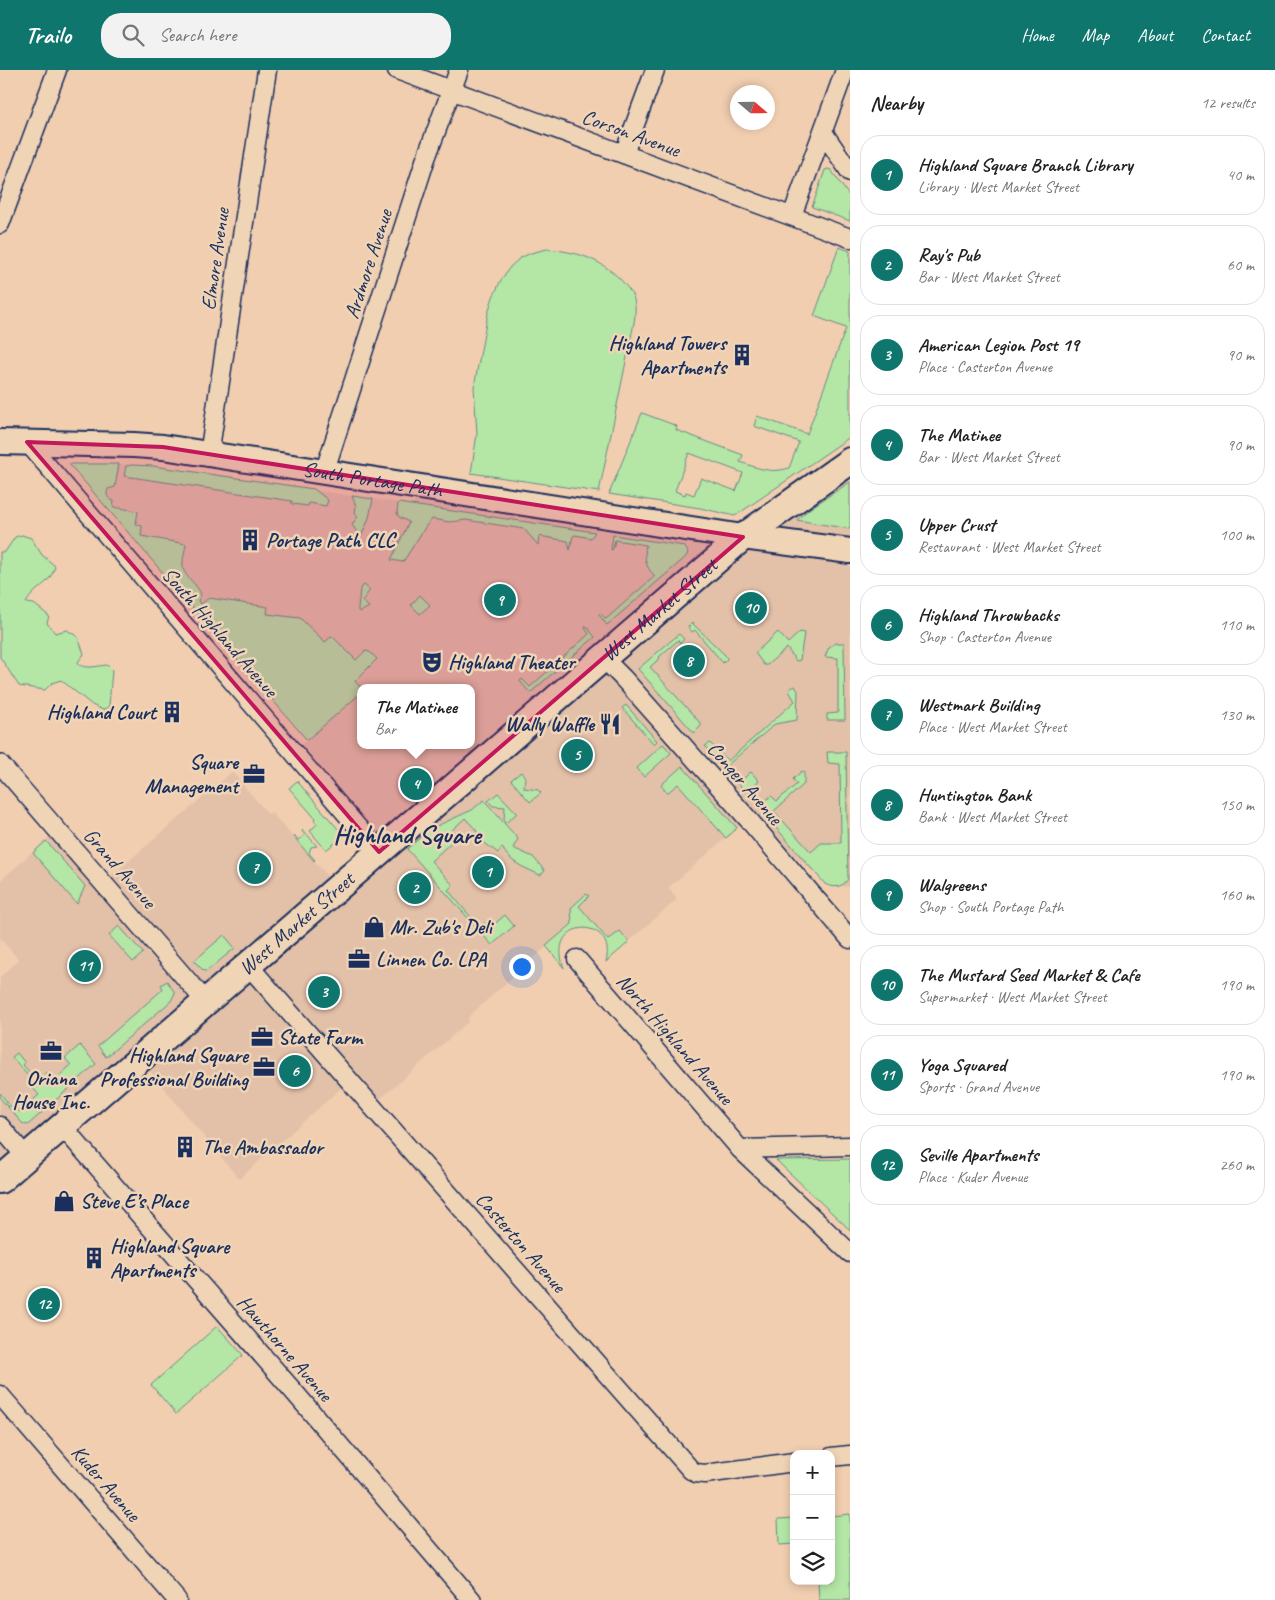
<!DOCTYPE html>
<html lang="en">
<head>
<meta charset="utf-8">
<style>
	body { margin:0; font-family:Caveat,sans-serif; background:#f2f2f2; color:#222 }
	.controls { position:absolute; right:15px; bottom:15px; display:grid; overflow:hidden; border-radius:10px; box-shadow:0 2px 8px #0003 }
	.controls button { width:45px; height:45px; display:grid; place-items:center; padding:0; border:0; border-bottom:1px solid #e0e0e0; background:#fff; color:#222; font:25px sans-serif }
	.compass { position:absolute; left:730px; top:15px; width:45px; height:45px; border-radius:50%; background:#fff; box-shadow:0 2px 8px #0003; rotate:110deg }
	.you { position:absolute; left:521px; top:896px; width:18px; height:18px; margin:-12px; border:4px solid #fff; border-radius:50%; background:#1a73e8; box-shadow:0 0 0 8px #1a73e833 }
	.badge { display:grid; place-items:center; width:32px; height:32px; border-radius:50%; background:#0f766e; color:#fff; font-size:16px; font-weight:700 }
	.pin { position:absolute; translate:-50% -50%; border:2px solid #fff; box-shadow:0 1px 5px #0006 }
	.popup { position:absolute; left:357px; top:614px; width:118px; height:65px; box-sizing:border-box; display:grid; place-content:center; border-radius:10px; background:#fff; filter:drop-shadow(0 1px 4px #0005); font-size:16px; white-space:nowrap; color:#767676 }
	.popup b { font-size:19px; color:#222 }
	.popup::after { content:''; position:absolute; left:50%; top:100%; margin-left:-10px; border:10px solid transparent; border-top-color:#fff }
	.list { margin:0; padding:0; list-style:none }
	h2 { display:flex; justify-content:space-between; align-items:center; height:65px; margin:0; padding:0 20px; font-size:21px }
	h2 small { font-size:16px; font-weight:400; color:#767676 }
	.list li { display:grid; grid-template-columns:32px 1fr auto; gap:15px; align-items:center; box-sizing:border-box; height:80px; margin:0 10px 10px; padding:0 10px; border:1px solid #e0e0e0; border-radius:20px }
	.list b { display:block; font-size:19px; white-space:nowrap }
	.list p { margin:0; font-size:16px; white-space:nowrap; color:#767676 }
	.list em { font-size:16px; font-style:normal; color:#767676 }
	.icon { flex:none; width:28px; height:28px; fill:none; stroke:currentColor; stroke-width:2; stroke-linecap:round; stroke-linejoin:round }
	.map { position:relative; flex:none; width:850px; height:1530px; overflow:hidden }
	header { display:flex; align-items:center; gap:30px; box-sizing:border-box; height:70px; padding:0 25px; background:#0f766e; color:#fff }
	header strong { font-size:24px }
	nav { display:flex; gap:28px; margin-inline-start:auto; font-size:18px }
	.search { width:350px; height:45px; background:#f2f2f2; display:flex; align-items:center; gap:12px; box-sizing:border-box; padding:0 18px; border-radius:20px; color:#767676; font-size:19px }
	main { display:flex }
	aside { flex:1; background:#fff }
	.map>svg:first-child { display:block }
	.built { fill:#e3c0a8 }
	.green { fill:#b4e6a6; stroke:#688a82; fill-rule:evenodd }
	.lines { fill:none; stroke-linecap:round; stroke-linejoin:round }
	.minor-casing { stroke:#1b2f5e; stroke-width:21 }
	.secondary-casing { stroke:#1b2f5e; stroke-width:28 }
	.primary-casing { stroke:#1b2f5e; stroke-width:30 }
	.minor { stroke:#f0d4b6; stroke-width:18 }
	.secondary { stroke:#f0d4b6; stroke-width:24 }
	.primary { stroke:#f0d4b6; stroke-width:26 }
	.marked { fill:#c2185b; fill-opacity:0.2; stroke:#c2185b; stroke-width:4; stroke-linejoin:round }
	.labels { text-anchor:middle; stroke-width:5; stroke-linejoin:round; paint-order:stroke }
	.street-label { font-size:21px; fill:#1b2f5e; stroke:#f0d4b6 }
	.poi-label { font-size:21px; font-weight:bold; fill:#1b2f5e; stroke:#f0d4b6; text-anchor:start }
	.district-label { font-size:26px; font-weight:bold; fill:#1b2f5e; stroke:#f0d4b6 }
</style>
</head>
<body>
<header>
<strong>Trailo</strong>
<div class="search"><svg class="icon" aria-label="search" viewBox="0 0 24 24"><circle cx="10" cy="10" r="6"/><path d="M15 15l6 6"/></svg>Search here</div>
<nav><a>Home</a><a>Map</a><a>About</a><a>Contact</a></nav>
</header>
<main>
<div class="map">
<svg width="850" height="1530" viewBox="0 0 850 1530">
	<rect width="100%" height="100%" fill="#f1ceb0"/>
	<filter id="ink" filterUnits="userSpaceOnUse"><feTurbulence type="fractalNoise" baseFrequency=".02" numOctaves="2"/><feDisplacementMap in="SourceGraphic" scale="10" xChannelSelector="R" yChannelSelector="G"/><feConvolveMatrix kernelMatrix="1 2 1 2 8 2 1 2 1" color-interpolation-filters="sRGB"/></filter>
	<g filter="url(#ink)">
		<!-- built -->
		<path class="built" d="M850,391V817L830,815L748,749L668,818L677,829L618,881L584,843L469,946L468,952L372,1036L349,1011L239,1109L140,989L0,1110V907L19,890L0,868V811L57,760L103,813L232,702L268,744L271,742L338,818L379,782L293,682L361,623V675H471V618H361L355,611L305,655L140,466L136,454L113,437L107,426V422L111,417L115,416L119,394L153,396L414,435L417,417L743,467Z"/>
		<!-- green -->
		<g class="green">
			<path d="M828,99L831,100L850,127V151L812,137L825,100Z"/>
			<path d="M839,177L850,181V367L735,446L700,438L609,424L642,343L677,356L676,360L743,385L740,392C758,398 771,404 789,398L799,372L754,356L757,346L807,364L846,258L814,246ZM689,383L743,403L736,421L701,408L694,425L686,422L685,425L675,421Z"/>
			<path d="M547,179C577,182 599,188 621,210C626,216 632,222 634,230C636,237 635,245 634,253L599,422L471,403L477,364L474,317L488,243L493,227L501,210L510,197L520,188L531,183Z"/>
			<path d="M69,394H119L115,417L108,419C106,425 107,429 114,431L113,437L138,441L136,454L142,456L141,466L186,474C185,481 182,490 183,498C185,507 197,514 201,524L198,531L201,534L209,528L268,537L267,544L300,548L325,572L332,566L356,590L365,581L370,582L377,589L355,611L361,618V623L307,670Z"/>
			<path d="M132,395L153,396L314,419L328,430L326,436L309,433L308,436L292,434V431L124,406L126,396Z"/>
			<path d="M850,412V459L797,450L809,439Z"/>
			<path d="M352,426L373,429L369,448L361,467L352,455L358,446L355,444L356,436Z"/>
			<path d="M398,433L595,462L591,468L575,465L573,466L570,480L568,471L539,466L538,475L524,459L466,450L450,452L432,449L426,456L403,492L391,490L409,452L399,447L397,443Z"/>
			<path d="M22,465L31,468L42,485L55,496C51,515 35,516 26,533L34,534L49,546L47,553L55,563L67,560L78,567L84,584L78,592L79,595C91,599 95,596 107,595L112,600L109,636L103,640L92,635L61,610L52,613L45,620L19,616L0,587V482H5L15,467Z"/>
			<path d="M613,465L684,476L688,482L686,487L607,555L599,545L600,543L606,549L655,506C645,497 644,488 646,475L615,470L613,479L611,480Z"/>
			<path d="M364,515L370,520L362,531L369,537L360,542L358,541V538L360,519Z"/>
			<path d="M420,525L430,535L420,544L411,535Z"/>
			<path d="M692,553L726,586L727,589L723,593L695,560L692,562L688,557Z"/>
			<path d="M586,556L595,567L530,623L520,611L522,609L530,617L589,564L585,558Z"/>
			<path d="M778,562L788,573L800,562L804,563L800,590L796,591L787,578L767,595H764L755,583Z"/>
			<path d="M679,564L684,569L680,573L678,570L659,587L660,588L650,597L702,655L694,663L638,599Z"/>
			<path d="M836,573H844L845,650H827V644L838,643V588L825,587L829,577Z"/>
			<path d="M795,616L798,621L797,650L775,654L724,698L705,676L710,673L728,691L795,631L789,621L791,618Z"/>
			<path d="M626,635L657,671L654,674L622,638Z"/>
			<path d="M663,674L671,683L644,707L637,698Z"/>
			<path d="M827,682H846L848,809C843,817 834,819 825,814L758,737L771,726L777,731L797,714L793,709L802,701L804,702V714L774,741L811,782L821,773H841L840,694L828,693Z"/>
			<path d="M682,696L737,758L726,768L678,714L667,723L661,715Z"/>
			<path d="M521,702L525,707L524,718L538,720L541,723L530,732L511,710Z"/>
			<path d="M751,702L759,711L746,723L738,713Z"/>
			<path d="M297,711L344,766L326,780L310,761L317,754L314,750L315,748L289,718Z"/>
			<path d="M498,723L517,743L506,753L504,749L505,737L493,736L488,731Z"/>
			<path d="M484,730L518,769L513,778L533,787L545,801L540,805C523,797 510,793 502,777L498,783L474,765L477,761L465,748L452,760L458,766L431,791L453,815L448,820L479,857L485,853L490,858L505,845L514,856L492,875L407,779L430,759L472,740Z"/>
			<path d="M303,760L317,776L311,777L309,783L315,790L314,791L294,767L295,766L298,770L305,765L302,761Z"/>
			<path d="M46,771L85,816L77,834L33,783Z"/>
			<path d="M586,824L589,826L579,836L608,870L620,861L629,872L606,892C618,846 545,846 564,898L546,876L572,854L571,838Z"/>
			<path d="M119,856L143,883L133,892L109,865Z"/>
			<path d="M224,865L235,878L207,901H204L194,891Z"/>
			<path d="M167,911L175,923L171,931L106,987L98,976L163,919L161,915Z"/>
			<path d="M80,975L96,994L29,1054L27,1055L22,1053L0,1028V1023L11,1037L13,1035L19,1042L39,1025L32,1017L34,1013L12,987L17,983L25,993L23,995L37,1011L47,1002L55,1010L71,995L65,988Z"/>
			<path d="M850,1089V1160L776,1090Z"/>
			<path d="M217,1256L243,1285L176,1344L151,1315Z"/>
			<path d="M850,1444V1530H819L818,1511H831V1446Z"/>
			<path d="M794,1448V1474L779,1475L778,1449Z"/>
		</g>
		<g class="lines">
			<!-- minor casing -->
			<g class="minor-casing">
				<g id="minor">
					<path d="M397,0L850,168"/>
					<path d="M823,62L850,102"/>
					<path d="M624,84L655,0"/>
					<path d="M792,146L845,0"/>
					<path d="M0,154L57,0"/>
					<path d="M27,372L379,782"/>
					<path d="M209,385L267,0"/>
					<path d="M324,403L426,88L459,0"/>
					<path d="M603,588L623,608L748,749L850,869"/>
					<path d="M0,694L206,932"/>
					<path d="M577,889L740,1079L850,1183"/>
					<path d="M248,895L691,1400L696,1403L705,1404L794,1392"/>
					<path d="M0,1056L26,1087"/>
					<path d="M62,1056L295,1323L472,1530"/>
					<path d="M740,1079L850,1076"/>
					<path d="M0,1325L177,1530"/>
					<path d="M831,1387L850,1385"/>
				</g>
			</g>
			<!-- secondary casing -->
			<g class="secondary-casing">
				<g id="secondary">
					<path id="s1" d="M0,372L134,375L163,377L743,467L850,481"/>
				</g>
			</g>
			<!-- primary casing -->
			<g class="primary-casing">
				<g id="primary">
					<path id="s2" d="M0,1110L743,467L850,391"/>
				</g>
			</g>
			<!-- minor -->
			<use href="#minor" class="minor"/>
			<!-- secondary -->
			<use href="#secondary" class="secondary"/>
			<!-- primary -->
			<use href="#primary" class="primary"/>
		</g>
	</g>
	<!-- marked area -->
	<path class="marked" d="M27,372L163,377L743,467L379,782Z"/>
	<!-- icons -->
	<defs>
		<g id="building-bare" transform="scale(1.725)"><path d="M-4-6H4V6H1V3H-1V6H-4ZM-2.5-4.3h1.7v1.8h-1.7ZM.8-4.3h1.7v1.8H.8ZM-2.5-1h1.7V.8h-1.7ZM.8-1h1.7V.8H.8Z" fill="#1b2f5e" stroke="#f0d4b6" stroke-width="2.5" paint-order="stroke"/></g>
		<g id="theatre-bare" transform="scale(1.725)"><path d="M-5-5.5Q0-4 5-5.5V0Q5 5 0 6Q-5 5-5 0ZM-3.3-2.5H-1v1.5H-3.3ZM1-2.5H3.3v1.5H1ZM-2.8 1Q0 5.5 2.8 1Z" fill="#1b2f5e" stroke="#f0d4b6" stroke-width="2.5" paint-order="stroke"/></g>
		<g id="restaurant-bare" transform="scale(1.725)"><path d="M-5-6h1v4h1v-4h1v4h1v-4h1v5L-1.5 .5V6h-2V.5L-5-1ZM5-6V6H3V1.5H1.5Q1.5-4 5-6Z" fill="#1b2f5e" stroke="#f0d4b6" stroke-width="2.5" paint-order="stroke"/></g>
		<g id="office-bare" transform="scale(1.725)"><path d="M-6-3h4V-5.5h4V-3h4V5H-6ZM-1-4.5V-3h2v-1.5ZM-6 0V1H6V0Z" fill="#1b2f5e" stroke="#f0d4b6" stroke-width="2.5" paint-order="stroke"/></g>
		<g id="shop-bare" transform="scale(1.725)"><path d="M-5-2.5h2.3a2.7 3.5 0 0 1 5.4 0H5L5.5 6h-11ZM-1.5-2.5h3a1.5 2.3 0 0 0-3 0Z" fill="#1b2f5e" stroke="#f0d4b6" stroke-width="2.5" paint-order="stroke"/></g>
	</defs>
	<g fill-rule="evenodd">
		<use href="#building-bare" x="742" y="285"/>
		<use href="#building-bare" x="250" y="470"/>
		<use href="#theatre-bare" x="432" y="592"/>
		<use href="#building-bare" x="172" y="642"/>
		<use href="#restaurant-bare" x="610" y="654"/>
		<use href="#office-bare" x="254" y="704"/>
		<use href="#shop-bare" x="374" y="857"/>
		<use href="#office-bare" x="359" y="889"/>
		<use href="#office-bare" x="262" y="967"/>
		<use href="#office-bare" x="51" y="981"/>
		<use href="#office-bare" x="264" y="997"/>
		<use href="#building-bare" x="185" y="1077"/>
		<use href="#shop-bare" x="64" y="1131"/>
		<use href="#building-bare" x="94" y="1188"/>
	</g>
	<g class="labels">
		<!-- street labels -->
		<g class="street-label">
			<text transform="translate(631 63) rotate(20)" y="7">Corson Avenue</text>
			<text transform="translate(215 189) rotate(-82)" y="7">Elmore Avenue</text>
			<text transform="translate(368 194) rotate(-72)" y="7">Ardmore Avenue</text>
			<text dy="7" stroke="none"><textPath href="#s1" startOffset="375">South Portage Path</textPath></text>
			<text dy="7" stroke="none"><textPath href="#s2" startOffset="872">West Market Street</textPath></text>
			<text transform="translate(220 562) rotate(49)" y="7">South Highland Avenue</text>
			<text transform="translate(745 713) rotate(49)" y="7">Conger Avenue</text>
			<text transform="translate(120 798) rotate(49)" y="7">Grand Avenue</text>
			<text dy="7" stroke="none"><textPath href="#s2" startOffset="392">West Market Street</textPath></text>
			<text transform="translate(675 969) rotate(49)" y="7">North Highland Avenue</text>
			<text transform="translate(521 1172) rotate(49)" y="7">Casterton Avenue</text>
			<text transform="translate(285 1278) rotate(49)" y="7">Hawthorne Avenue</text>
			<text transform="translate(106 1413) rotate(49)" y="7">Kuder Avenue</text>
		</g>
		<!-- poi labels -->
		<g class="poi-label">
			<text x="726" y="280" text-anchor="end">Highland Towers<tspan x="726" dy="24">Apartments</tspan></text>
			<text x="266" y="477">Portage Path CLC</text>
			<text x="448" y="599">Highland Theater</text>
			<text x="156" y="649" text-anchor="end">Highland Court</text>
			<text x="594" y="661" text-anchor="end">Wally Waffle</text>
			<text x="238" y="699" text-anchor="end">Square<tspan x="238" dy="24">Management</tspan></text>
			<text x="390" y="864">Mr. Zub's Deli</text>
			<text x="376" y="896">Linnen Co. LPA</text>
			<text x="278" y="974">State Farm</text>
			<text x="248" y="992" text-anchor="end">Highland Square<tspan x="248" dy="24">Professional Building</tspan></text>
			<text x="51" y="1015" text-anchor="middle">Oriana<tspan x="51" dy="24">House Inc.</tspan></text>
			<text x="202" y="1084">The Ambassador</text>
			<text x="80" y="1138">Steve E’s Place</text>
			<text x="110" y="1183">Highland Square<tspan x="110" dy="24">Apartments</tspan></text>
		</g>
		<!-- district labels -->
		<g class="district-label">
			<text x="407" y="773">Highland Square</text>
		</g>
	</g>
</svg>
<div class="controls">
<button>+</button>
<button>−</button>
<button><svg class="icon" aria-label="layers" viewBox="0 0 24 24"><path d="M12 4l9 5-9 5-9-5zM3 14l9 5 9-5"/></svg></button>
</div>
<svg class="compass" viewBox="-18 -18 36 36"><path d="M0-13l5 13h-10z" fill="#e53935"/><path d="M0 13l5-13h-10z" fill="#767676"/></svg>
<div class="you"></div>
<div class="pin badge" style="left:488px;top:802px">1</div>
<div class="pin badge" style="left:415px;top:818px">2</div>
<div class="pin badge" style="left:324px;top:922px">3</div>
<div class="pin badge" style="left:416px;top:714px">4</div>
<div class="popup"><b>The Matinee</b>Bar</div>
<div class="pin badge" style="left:577px;top:685px">5</div>
<div class="pin badge" style="left:295px;top:1001px">6</div>
<div class="pin badge" style="left:255px;top:798px">7</div>
<div class="pin badge" style="left:689px;top:591px">8</div>
<div class="pin badge" style="left:500px;top:530px">9</div>
<div class="pin badge" style="left:751px;top:538px">10</div>
<div class="pin badge" style="left:85px;top:896px">11</div>
<div class="pin badge" style="left:44px;top:1234px">12</div>
</div>
<aside>
<h2>Nearby<small>12 results</small></h2>
<ul class="list">
<li><span class="badge">1</span><div><b>Highland Square Branch Library</b><p>Library · West Market Street</p></div><em>40 m</em></li>
<li><span class="badge">2</span><div><b>Ray's Pub</b><p>Bar · West Market Street</p></div><em>60 m</em></li>
<li><span class="badge">3</span><div><b>American Legion Post 19</b><p>Place · Casterton Avenue</p></div><em>90 m</em></li>
<li><span class="badge">4</span><div><b>The Matinee</b><p>Bar · West Market Street</p></div><em>90 m</em></li>
<li><span class="badge">5</span><div><b>Upper Crust</b><p>Restaurant · West Market Street</p></div><em>100 m</em></li>
<li><span class="badge">6</span><div><b>Highland Throwbacks</b><p>Shop · Casterton Avenue</p></div><em>110 m</em></li>
<li><span class="badge">7</span><div><b>Westmark Building</b><p>Place · West Market Street</p></div><em>130 m</em></li>
<li><span class="badge">8</span><div><b>Huntington Bank</b><p>Bank · West Market Street</p></div><em>150 m</em></li>
<li><span class="badge">9</span><div><b>Walgreens</b><p>Shop · South Portage Path</p></div><em>160 m</em></li>
<li><span class="badge">10</span><div><b>The Mustard Seed Market &amp; Cafe</b><p>Supermarket · West Market Street</p></div><em>190 m</em></li>
<li><span class="badge">11</span><div><b>Yoga Squared</b><p>Sports · Grand Avenue</p></div><em>190 m</em></li>
<li><span class="badge">12</span><div><b>Seville Apartments</b><p>Place · Kuder Avenue</p></div><em>260 m</em></li>
</ul>
</aside>
</main>
</body>
</html>
